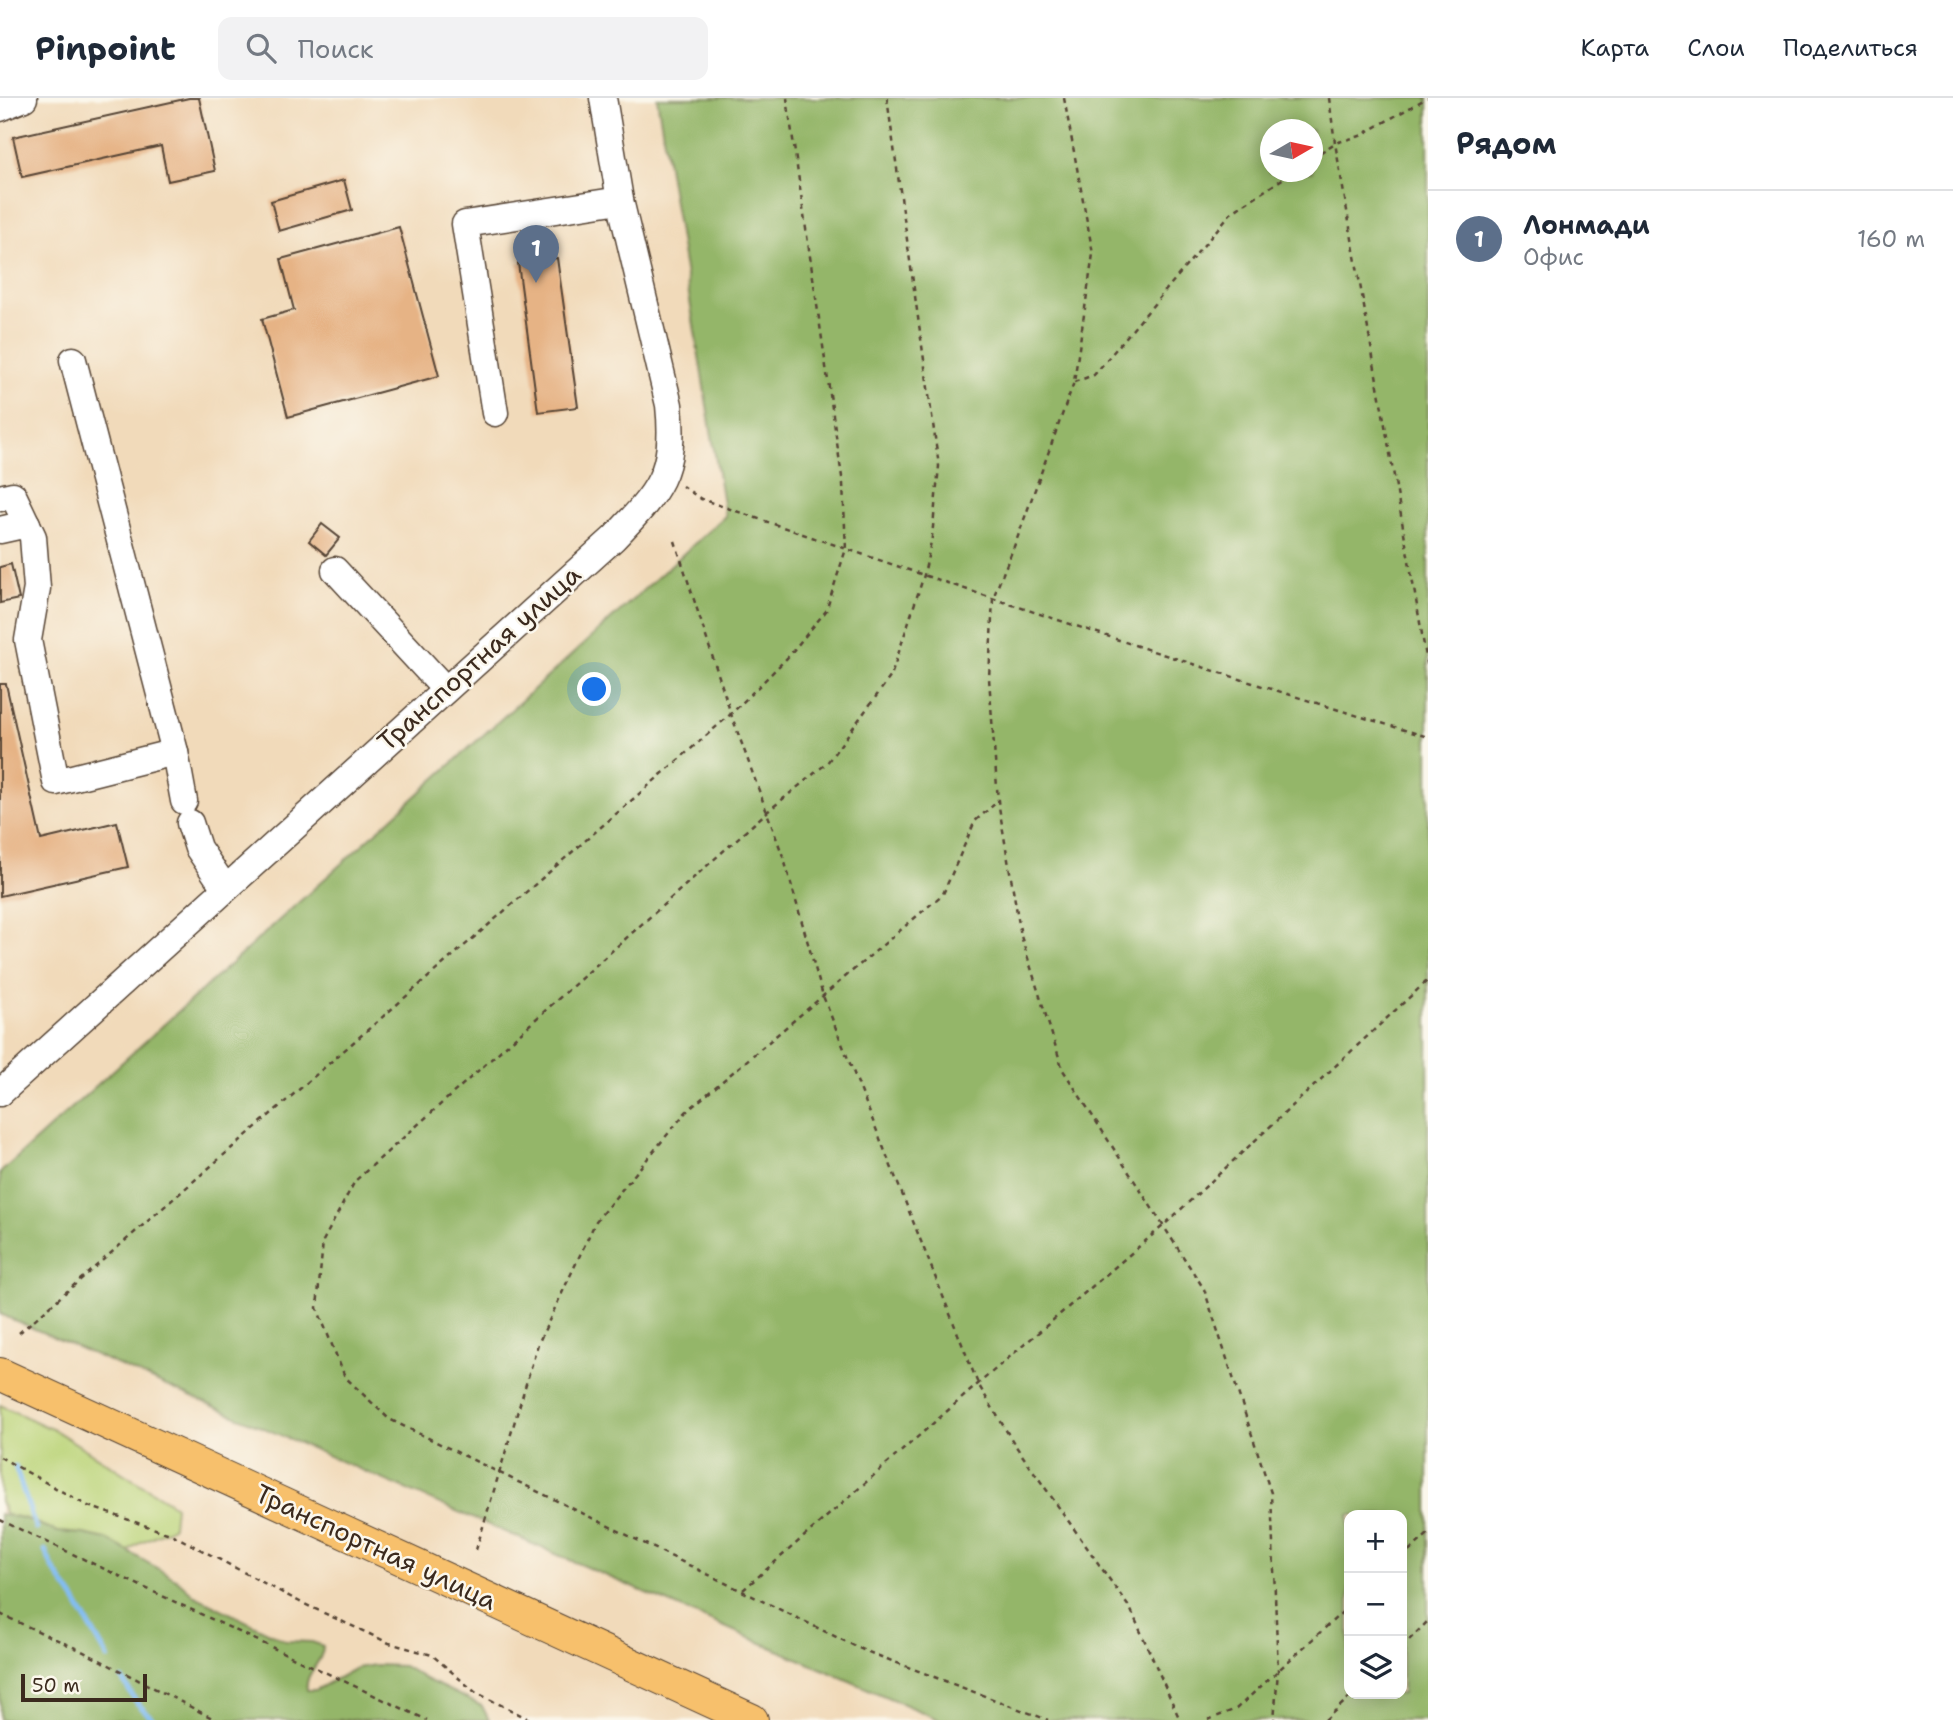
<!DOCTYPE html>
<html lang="ru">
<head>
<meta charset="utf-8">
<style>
	body { margin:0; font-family:"Shantell Sans",sans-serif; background:#f2f2f3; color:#1f2937 }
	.controls { position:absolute; right:21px; bottom:21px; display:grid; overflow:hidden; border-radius:14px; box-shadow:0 4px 18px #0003 }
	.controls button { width:63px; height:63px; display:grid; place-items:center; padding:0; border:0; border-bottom:2px solid #e0e1e3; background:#fff; color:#1f2937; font:35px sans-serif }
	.compass { position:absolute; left:1260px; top:21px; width:63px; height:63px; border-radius:50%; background:#fff; box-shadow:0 4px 18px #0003; rotate:81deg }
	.scale { position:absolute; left:21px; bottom:18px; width:126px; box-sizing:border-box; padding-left:7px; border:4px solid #3b2a1e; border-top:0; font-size:19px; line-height:24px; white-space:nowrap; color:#3b2a1e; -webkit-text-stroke:5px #fbf7ec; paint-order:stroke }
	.you { position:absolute; left:595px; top:592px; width:24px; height:24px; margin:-18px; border:5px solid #fff; border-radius:50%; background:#1a73e8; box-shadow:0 0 0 10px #1a73e833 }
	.badge { display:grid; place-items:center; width:46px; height:46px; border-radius:50%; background:#7c3aed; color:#fff; font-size:23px; font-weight:700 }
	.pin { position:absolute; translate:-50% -58px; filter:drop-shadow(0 2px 4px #0008) }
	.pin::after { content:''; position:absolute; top:37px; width:24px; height:21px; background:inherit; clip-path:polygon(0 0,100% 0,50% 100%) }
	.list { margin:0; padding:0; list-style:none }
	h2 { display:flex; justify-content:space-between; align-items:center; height:91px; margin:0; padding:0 28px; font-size:30px }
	h2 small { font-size:23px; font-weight:400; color:#747a83 }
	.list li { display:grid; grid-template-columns:46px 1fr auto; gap:21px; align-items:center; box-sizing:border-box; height:98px; padding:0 28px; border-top:2px solid #e0e1e3 }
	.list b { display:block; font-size:26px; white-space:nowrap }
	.list p { margin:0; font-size:23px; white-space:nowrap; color:#747a83 }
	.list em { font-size:23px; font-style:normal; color:#747a83 }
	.icon { flex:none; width:38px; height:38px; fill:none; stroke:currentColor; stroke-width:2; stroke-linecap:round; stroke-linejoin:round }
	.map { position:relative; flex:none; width:1428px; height:1622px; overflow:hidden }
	header { display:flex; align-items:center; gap:42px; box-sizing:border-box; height:98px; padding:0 35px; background:#fff; border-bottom:2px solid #e0e1e3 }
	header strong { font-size:33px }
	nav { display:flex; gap:38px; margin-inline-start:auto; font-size:24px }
	.search { width:490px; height:63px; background:#f2f2f3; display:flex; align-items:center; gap:18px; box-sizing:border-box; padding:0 24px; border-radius:14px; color:#747a83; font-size:26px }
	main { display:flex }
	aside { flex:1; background:#fff }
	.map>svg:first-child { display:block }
	.green { fill:#bbd479; stroke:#7b7f4c; stroke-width:2 }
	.forest { fill:#94b669; stroke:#687044; stroke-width:2; fill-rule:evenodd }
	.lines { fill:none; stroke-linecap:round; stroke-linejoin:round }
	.stream { stroke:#82bdf4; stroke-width:5 }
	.building { fill:#e6b385 }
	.minor-casing { stroke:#564435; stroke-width:29 }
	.major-casing { stroke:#564435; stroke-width:34 }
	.path { stroke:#564435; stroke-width:2.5; stroke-dasharray:5 5; stroke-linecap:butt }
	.minor { stroke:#fff; stroke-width:26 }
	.major { stroke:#f7c06c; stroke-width:32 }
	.labels { text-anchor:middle; stroke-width:5; stroke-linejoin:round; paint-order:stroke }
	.street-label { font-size:26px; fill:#3b2a1e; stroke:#fbf7ec }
</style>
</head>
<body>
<header>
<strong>Pinpoint</strong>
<div class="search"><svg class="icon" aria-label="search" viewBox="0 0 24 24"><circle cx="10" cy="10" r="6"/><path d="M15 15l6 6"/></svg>Поиск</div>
<nav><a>Карта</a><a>Слои</a><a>Поделиться</a></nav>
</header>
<main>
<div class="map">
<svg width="1428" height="1622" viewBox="0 0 1428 1622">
	<rect width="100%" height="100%" fill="#fbf7ec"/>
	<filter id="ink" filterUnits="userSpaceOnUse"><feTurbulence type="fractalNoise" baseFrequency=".0143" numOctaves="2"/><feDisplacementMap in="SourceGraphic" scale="14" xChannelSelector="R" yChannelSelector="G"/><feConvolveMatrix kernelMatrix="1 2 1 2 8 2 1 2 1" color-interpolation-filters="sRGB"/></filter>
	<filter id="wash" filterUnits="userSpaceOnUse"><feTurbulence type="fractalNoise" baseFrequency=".00686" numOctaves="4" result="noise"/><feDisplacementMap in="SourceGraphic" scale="28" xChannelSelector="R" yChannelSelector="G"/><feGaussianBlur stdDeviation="1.57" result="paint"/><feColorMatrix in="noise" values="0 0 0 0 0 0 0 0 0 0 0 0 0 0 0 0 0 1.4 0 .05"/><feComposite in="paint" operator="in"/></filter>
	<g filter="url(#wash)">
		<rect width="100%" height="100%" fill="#f1daba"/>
		<!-- green -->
		<path class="green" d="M0,1307L56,1333L175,1408L173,1428C159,1439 142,1440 128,1453L106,1441L83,1436L58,1434L23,1420L6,1417L0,1403Z"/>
		<!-- forest -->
		<g class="forest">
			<path d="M657,0H1428V1622H940L0,1216V1075L725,418ZM1270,32H1312V74H1270ZM1349,1417H1402V1596H1349Z"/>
			<path d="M0,1416L23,1420L58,1434L83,1436L106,1441L176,1481L195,1498L286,1543L312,1544L323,1548C323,1565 304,1575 307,1592H316L356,1570L375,1567L403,1568L427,1582L482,1608L489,1622H0Z"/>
		</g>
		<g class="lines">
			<!-- stream -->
			<g class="stream">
				<path d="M15,1368L36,1431"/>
				<path d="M45,1452L54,1472L75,1502L108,1560"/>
				<path d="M122,1581L137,1605L154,1622"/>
			</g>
		</g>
		<g id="blocks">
			<!-- building -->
			<g class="building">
				<path d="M189,0H199L215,73L168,83L161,48L22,79L13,39Z"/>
				<path d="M344,82L352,112L279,133L271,103Z"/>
				<path d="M399,129L439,278L288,319L262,221L294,212L281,161Z"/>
				<path d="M557,160L578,309L538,314L518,165Z"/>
				<path d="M322,426L340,440L326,457L309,443Z"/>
				<path d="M11,466L19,501L0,505V469Z"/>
				<path d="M0,586H6L41,742L117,724L128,769L0,798Z"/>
			</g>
		</g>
	</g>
	<g filter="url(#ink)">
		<use href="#blocks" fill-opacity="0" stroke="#564435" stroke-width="2"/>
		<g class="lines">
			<!-- minor casing -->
			<g class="minor-casing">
				<g id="minor">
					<path d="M0,10L24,0"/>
					<path d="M73,262L175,654L184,703"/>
					<path d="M495,315L465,126L620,102"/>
					<path d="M0,400L13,397L33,439L37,490L28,542L56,684L175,654"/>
					<path d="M0,432L27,426"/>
					<path d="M335,472L445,591"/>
					<path d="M190,725L198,750L225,790"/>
					<path d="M0,995L614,440C659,393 676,375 669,307L620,102L603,0"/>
				</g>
			</g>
			<!-- major casing -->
			<g class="major-casing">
				<path id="major" d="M0,1276L752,1622"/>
			</g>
			<!-- path -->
			<g class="path">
				<path d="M887,0L939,368L932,439L924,477L891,578L827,665L767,714L355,1083L323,1143L317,1210L345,1279L389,1321L863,1552L1048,1622"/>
				<path d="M1064,0L1093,156L1074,284L1017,441L993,500L989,580L998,703L1021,838L1063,972L1204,1191L1271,1395L1278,1573L1274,1622"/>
				<path d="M1329,0L1335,45L1428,570"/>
				<path d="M1312,60L1335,45L1360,38L1427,0"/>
				<path d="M1074,284L1094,277L1231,115L1293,74"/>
				<path d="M682,388L701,401C942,484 1184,566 1428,639"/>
				<path d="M675,443L731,616L784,761L823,898L978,1286L1015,1347L1131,1512L1180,1622"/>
				<path d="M19,1235L731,616L787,560L826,513L846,451L843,386L787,0"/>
				<path d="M0,1359L88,1408L173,1437L300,1504L389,1545L432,1557L475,1594L531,1622"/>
				<path d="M0,1422L427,1622"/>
				<path d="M476,1452L538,1246L596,1123L686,1014L943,796L975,723L997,704"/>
				<path d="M1402,1460L1428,1436"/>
				<path d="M743,1492L978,1286L1163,1128L1428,882"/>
				<path d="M0,1516L82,1553L216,1622"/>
				<path d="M1402,1549L1428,1523"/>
				<path d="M1208,1622L1236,1611L1349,1508"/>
				<path d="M1325,1622L1353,1596"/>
			</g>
			<!-- minor -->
			<use href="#minor" class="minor"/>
			<!-- major -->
			<use href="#major" class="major"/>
		</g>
	</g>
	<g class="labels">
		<!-- street labels -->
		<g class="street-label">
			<text transform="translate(479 560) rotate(-42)" y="9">Транспортная улица</text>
			<text transform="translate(376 1449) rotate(25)" y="9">Транспортная улица</text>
		</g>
	</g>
</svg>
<div class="controls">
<button>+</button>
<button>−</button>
<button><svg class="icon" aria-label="layers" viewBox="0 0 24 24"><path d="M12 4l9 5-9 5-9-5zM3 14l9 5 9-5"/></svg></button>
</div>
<svg class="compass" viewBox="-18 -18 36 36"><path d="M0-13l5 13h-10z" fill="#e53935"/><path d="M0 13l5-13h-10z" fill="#747a83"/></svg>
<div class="scale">50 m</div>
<div class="you"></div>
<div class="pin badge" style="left:536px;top:185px;background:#5c6f8a">1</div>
</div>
<aside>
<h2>Рядом<small></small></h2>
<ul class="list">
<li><span class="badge" style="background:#5c6f8a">1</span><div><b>Лонмади</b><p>Офис</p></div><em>160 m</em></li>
</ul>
</aside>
</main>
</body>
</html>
